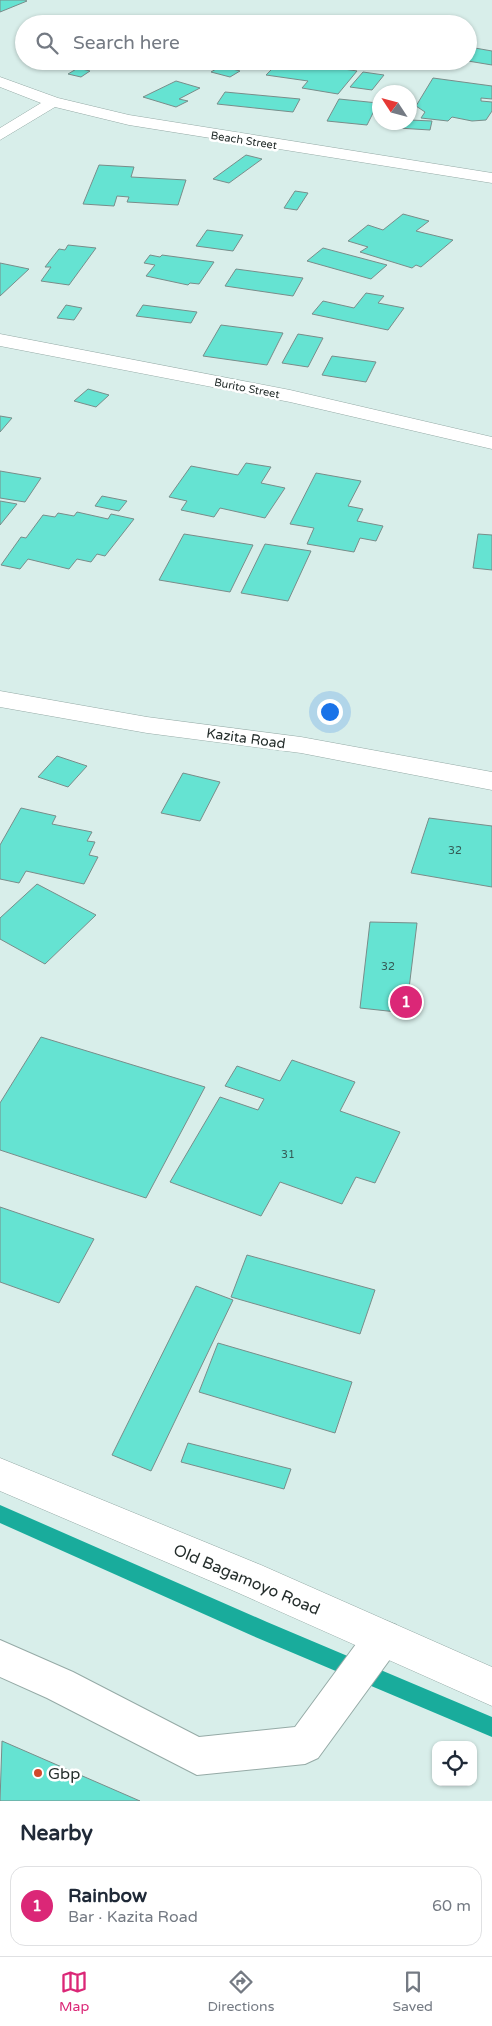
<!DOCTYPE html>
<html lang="en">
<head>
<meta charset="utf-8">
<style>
	body { margin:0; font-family:"Varela Round",sans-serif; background:#f6f6f7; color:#1f2937 }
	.controls { position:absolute; right:15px; bottom:15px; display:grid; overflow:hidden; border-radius:10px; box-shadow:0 1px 4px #0004 }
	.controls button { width:45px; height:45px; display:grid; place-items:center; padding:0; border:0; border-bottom:1px solid #e0e1e3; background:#fff; color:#1f2937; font:25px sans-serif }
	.compass { position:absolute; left:372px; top:85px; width:45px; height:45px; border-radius:50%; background:#fff; box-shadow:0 1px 4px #0004; rotate:306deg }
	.you { position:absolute; left:329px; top:711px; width:18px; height:18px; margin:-12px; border:4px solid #fff; border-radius:50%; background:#1a73e8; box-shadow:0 0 0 8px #1a73e833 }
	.badge { display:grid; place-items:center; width:32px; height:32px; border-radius:50%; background:#db2777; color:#fff; font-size:16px; font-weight:700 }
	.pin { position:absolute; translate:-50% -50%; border:2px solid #fff; box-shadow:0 1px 5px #0006 }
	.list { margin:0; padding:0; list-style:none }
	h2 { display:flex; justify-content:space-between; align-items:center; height:65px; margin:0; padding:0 20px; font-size:21px }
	h2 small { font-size:16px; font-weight:400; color:#747a83 }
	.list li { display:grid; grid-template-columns:32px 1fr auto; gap:15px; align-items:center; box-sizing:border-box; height:80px; margin:0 10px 10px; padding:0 10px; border:1px solid #e0e1e3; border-radius:15px }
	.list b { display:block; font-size:19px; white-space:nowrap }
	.list p { margin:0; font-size:16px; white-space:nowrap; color:#747a83 }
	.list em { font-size:16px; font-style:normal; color:#747a83 }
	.icon { flex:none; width:28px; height:28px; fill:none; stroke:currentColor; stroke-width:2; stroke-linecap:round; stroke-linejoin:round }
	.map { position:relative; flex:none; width:492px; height:1801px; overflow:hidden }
	.search { position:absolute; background:#fff; box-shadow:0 1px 4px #0004; left:15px; right:15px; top:15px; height:55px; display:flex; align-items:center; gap:12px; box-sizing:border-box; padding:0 18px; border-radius:28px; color:#747a83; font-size:19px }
	.sheet { height:155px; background:#fff }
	nav { display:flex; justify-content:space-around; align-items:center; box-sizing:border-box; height:70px; border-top:1px solid #e0e1e3; background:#fff; font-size:14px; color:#747a83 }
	nav a { display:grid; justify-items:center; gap:2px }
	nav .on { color:#db2777 }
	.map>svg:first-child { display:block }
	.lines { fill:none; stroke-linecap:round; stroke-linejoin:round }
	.stream { fill:#19ac9c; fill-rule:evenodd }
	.building { fill:#65e3d2; stroke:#798d8a }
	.lane-casing { stroke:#95aaa6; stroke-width:2 }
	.street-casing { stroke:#95aaa6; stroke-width:1 }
	.primary-casing { stroke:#95aaa6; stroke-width:1 }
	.lane { fill:#fff; fill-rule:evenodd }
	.street { fill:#fff; fill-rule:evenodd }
	.primary { fill:#fff; fill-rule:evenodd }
	.poi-dot { fill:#d3482c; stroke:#fff; stroke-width:2 }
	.labels { text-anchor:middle; stroke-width:5; stroke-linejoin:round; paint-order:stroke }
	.far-street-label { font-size:11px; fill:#242d2b; stroke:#fff }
	.number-label { font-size:11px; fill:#345a55 }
	.street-label { font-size:14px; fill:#242d2b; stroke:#fff }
	.near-street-label { font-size:16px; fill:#242d2b; stroke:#fff }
	.near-poi-label { font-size:16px; fill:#242d2b; stroke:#fff; text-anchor:start }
</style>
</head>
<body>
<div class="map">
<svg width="492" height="1801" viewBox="0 0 492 1801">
	<rect width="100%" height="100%" fill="#d8eeea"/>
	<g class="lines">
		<!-- stream -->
		<path class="stream" d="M0,1505L267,1622L492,1717V1737L253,1636L0,1523Z"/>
	</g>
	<!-- building -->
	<g class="building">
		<path d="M0,0H25L27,1L0,12Z"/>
		<path d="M475,48L492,51V65L468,61Z"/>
		<path d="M280,61H291L357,71L338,94L302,88L308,81L266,75Z"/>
		<path d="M221,66L240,71L230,77L211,72Z"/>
		<path d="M78,68L90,71L81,77L68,74Z"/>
		<path d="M363,72L384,75L372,90L350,87Z"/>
		<path d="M433,78L492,86V99L481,98V101L492,102V111L486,120L472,121L452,117L448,121L421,118L425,112L416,106Z"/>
		<path d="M176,81L200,88L179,99L188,101L176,107L143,97Z"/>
		<path d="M225,92L300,99L293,112L217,104Z"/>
		<path d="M339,99L378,103L367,125L327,121Z"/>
		<path d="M410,120L432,121L430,130L398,128L400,122H410Z"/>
		<path d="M246,155L262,159L229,183L213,179Z"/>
		<path d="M99,165L134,167L131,177L186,180L178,205L127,202L129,197L117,196L114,206L83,204Z"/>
		<path d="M295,191L308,193L297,210L284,208Z"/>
		<path d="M403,214L429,221L416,231L453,240L421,267L416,265L412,268L360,252L368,247L348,241L368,225L383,230Z"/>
		<path d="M207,230L243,235L233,251L196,246Z"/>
		<path d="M68,245L96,248L69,285L41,281L51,267H45L59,249L65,250Z"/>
		<path d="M323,248L387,265L371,279L307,261Z"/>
		<path d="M150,255L160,257L162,255L214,262L199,284L190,283L188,285L146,276L155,265L144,263Z"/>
		<path d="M0,263L29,269L0,296Z"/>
		<path d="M236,269L303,278L293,296L225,286Z"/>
		<path d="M366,293L384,296L378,303L404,308L388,330L312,314L323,301L354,308Z"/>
		<path d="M66,305L82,308L74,320L57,318Z"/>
		<path d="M143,305L197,312L191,323L136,316Z"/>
		<path d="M221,325L283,333L267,365L203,356Z"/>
		<path d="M298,334L323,338L308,367L282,363Z"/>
		<path d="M332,356L376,362L366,382L322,375Z"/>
		<path d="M88,389L109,395L96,407L74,401Z"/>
		<path d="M0,416L12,418L0,432Z"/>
		<path d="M246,463L271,467L261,483L285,488L265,518L220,508L214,517L181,510L187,501L169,497L191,466L238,475Z"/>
		<path d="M0,471L41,478L25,502L0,498Z"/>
		<path d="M316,473L361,481L348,506L363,509L357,521L383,526L376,541L360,538L354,552L307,544L314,528L290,524Z"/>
		<path d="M102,496L127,501L119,511L95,506Z"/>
		<path d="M0,501L17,504L0,525Z"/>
		<path d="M77,512L108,519L111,514L134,519L105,556L97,554L91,562L77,559L69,569L28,559L20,569L1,565L21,537L26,538L43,515L55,517L58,513L74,516Z"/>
		<path d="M184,534L253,545L230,592L159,580Z"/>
		<path d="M478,534L492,535V570L473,568Z"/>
		<path d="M265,544L311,551L288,601L241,593Z"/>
		<path d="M57,756L87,766L68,787L38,777Z"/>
		<path d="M183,773L220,782L200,821L161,813Z"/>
		<path d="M21,808L56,816L52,824L92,832L87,841L95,842L89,855L98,857L84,884L26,871L19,883L0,879V845Z"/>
		<path d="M429,818L492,826V887L411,873Z"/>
		<path d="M37,884L96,915L45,964L0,939V918Z"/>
		<path d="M370,922L417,923L406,1013L360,1008Z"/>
		<path d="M41,1037L205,1087L146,1198L0,1150V1103Z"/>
		<path d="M292,1060L355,1082L340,1111L400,1132L375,1183L356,1177L342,1204L280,1182L261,1216L170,1182L220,1097L258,1110L264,1099L225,1086L237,1066L280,1081Z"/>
		<path d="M0,1207L94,1239L59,1303L0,1282Z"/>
		<path d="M247,1255L375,1290L360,1334L231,1297Z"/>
		<path d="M196,1286L233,1300L151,1471L112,1455Z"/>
		<path d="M218,1343L352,1382L335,1433L199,1392Z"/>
		<path d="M188,1443L291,1469L284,1489L181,1462Z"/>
		<path d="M2,1741L140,1801H0Z"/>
	</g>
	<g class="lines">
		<!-- lane casing -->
		<g class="lane-casing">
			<path id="lane" d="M383,1620L396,1625L401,1638L396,1651L318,1758L305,1764L197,1775L47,1698L0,1677V1640L73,1672L199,1737L295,1727L370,1625Z"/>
		</g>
		<!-- street casing -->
		<g class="street-casing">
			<g id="street">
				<path d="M0,77L58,98L129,115L492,173V183L129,125L55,107L0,140V128L41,103L0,87Z"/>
				<path d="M0,334L290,390L492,437V449L290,402L0,346Z"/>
				<path d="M0,691L147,717L301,737L492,772V790L301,753L147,733L0,707Z"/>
			</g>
		</g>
		<!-- primary casing -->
		<g class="primary-casing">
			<path id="primary" d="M0,1458L261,1565L492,1667V1706L234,1591L0,1491Z"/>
		</g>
		<!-- lane -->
		<use href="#lane" class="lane"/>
		<!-- street -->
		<use href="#street" class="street"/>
		<!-- primary -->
		<use href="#primary" class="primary"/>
	</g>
	<!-- markers -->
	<circle class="poi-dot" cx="38" cy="1773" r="5"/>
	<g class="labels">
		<!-- far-street labels -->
		<g class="far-street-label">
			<text transform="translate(244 140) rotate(9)" y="4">Beach Street</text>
			<text transform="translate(247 388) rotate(11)" y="4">Burito Street</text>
		</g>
		<!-- number labels -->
		<g class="number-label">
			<text x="455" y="854">32</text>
			<text x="388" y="970">32</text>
			<text x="288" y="1158">31</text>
		</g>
		<!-- street labels -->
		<g class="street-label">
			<text transform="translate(246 738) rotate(8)" y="5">Kazita Road</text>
		</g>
		<!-- near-street labels -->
		<g class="near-street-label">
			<text transform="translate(247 1579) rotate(23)" y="6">Old Bagamoyo Road</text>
		</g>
		<!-- near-poi labels -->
		<g class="near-poi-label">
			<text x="48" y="1779">Gbp</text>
		</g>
	</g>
</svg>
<div class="controls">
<button><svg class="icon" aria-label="locate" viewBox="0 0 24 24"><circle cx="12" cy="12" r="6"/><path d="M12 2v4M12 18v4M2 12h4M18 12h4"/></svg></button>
</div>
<svg class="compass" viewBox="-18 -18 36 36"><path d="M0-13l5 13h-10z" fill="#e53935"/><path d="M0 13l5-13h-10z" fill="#747a83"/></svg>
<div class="you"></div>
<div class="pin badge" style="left:406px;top:1002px">1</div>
<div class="search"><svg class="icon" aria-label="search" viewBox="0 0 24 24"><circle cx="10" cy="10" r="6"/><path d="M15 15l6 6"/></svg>Search here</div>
</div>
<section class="sheet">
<h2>Nearby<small></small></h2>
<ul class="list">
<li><span class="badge">1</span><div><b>Rainbow</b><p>Bar · Kazita Road</p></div><em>60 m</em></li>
</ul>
</section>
<nav>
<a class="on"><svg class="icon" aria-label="map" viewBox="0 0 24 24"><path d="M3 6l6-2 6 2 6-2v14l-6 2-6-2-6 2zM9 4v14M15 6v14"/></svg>Map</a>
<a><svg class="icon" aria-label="directions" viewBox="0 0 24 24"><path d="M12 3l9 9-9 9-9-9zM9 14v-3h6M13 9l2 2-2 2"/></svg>Directions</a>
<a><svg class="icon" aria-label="saved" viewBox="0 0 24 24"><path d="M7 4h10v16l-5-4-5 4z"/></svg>Saved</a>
</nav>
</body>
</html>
